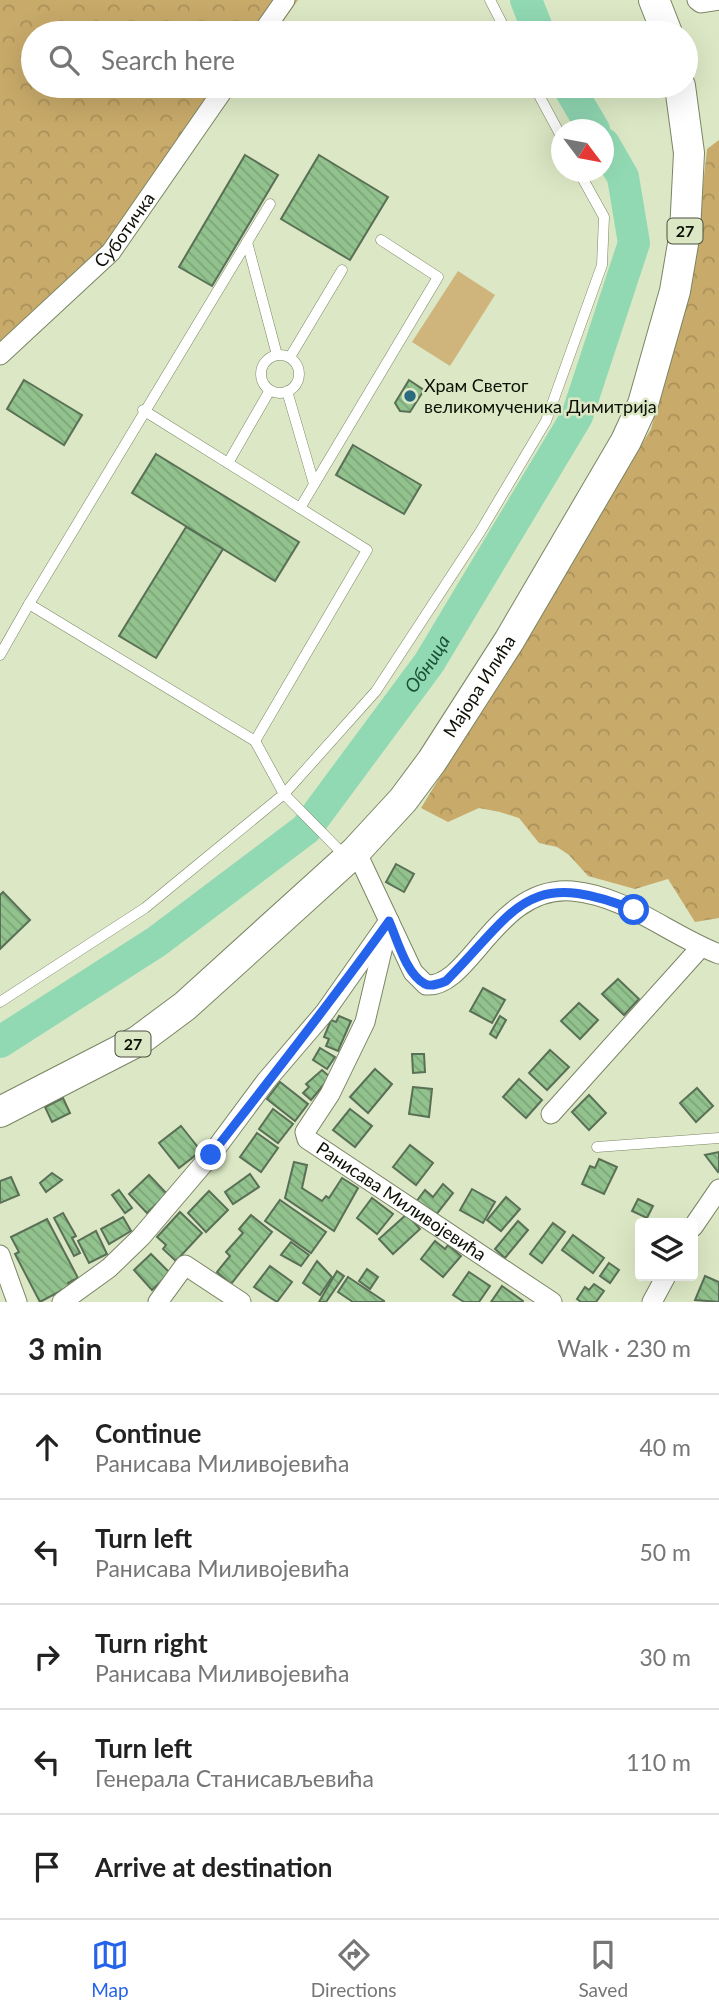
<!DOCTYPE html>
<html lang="en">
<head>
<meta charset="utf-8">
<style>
	body { margin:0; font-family:Lato,sans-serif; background:#f2f2f2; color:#222 }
	.controls { position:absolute; right:21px; bottom:21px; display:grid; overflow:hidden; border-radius:7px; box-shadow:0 7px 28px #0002 }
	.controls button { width:63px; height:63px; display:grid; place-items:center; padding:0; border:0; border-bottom:2px solid #e0e0e0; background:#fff; color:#222; font:35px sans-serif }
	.compass { position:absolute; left:551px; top:119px; width:63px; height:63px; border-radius:50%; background:#fff; box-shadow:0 7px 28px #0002; rotate:122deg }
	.stop { position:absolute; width:21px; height:21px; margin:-16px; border:5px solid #2563eb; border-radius:50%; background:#fff }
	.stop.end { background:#2563eb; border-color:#fff; box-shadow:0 2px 7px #0008 }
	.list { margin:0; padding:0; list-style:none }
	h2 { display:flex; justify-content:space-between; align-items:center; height:91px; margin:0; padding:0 28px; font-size:30px }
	h2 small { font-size:23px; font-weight:400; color:#767676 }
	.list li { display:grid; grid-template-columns:46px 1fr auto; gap:21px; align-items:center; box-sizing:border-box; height:105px; padding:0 28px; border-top:2px solid #e0e0e0 }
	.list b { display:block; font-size:26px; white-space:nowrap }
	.list p { margin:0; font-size:23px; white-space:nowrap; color:#767676 }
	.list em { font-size:23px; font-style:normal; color:#767676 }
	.icon { flex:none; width:38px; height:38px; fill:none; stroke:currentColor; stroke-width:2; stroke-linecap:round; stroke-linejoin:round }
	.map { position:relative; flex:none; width:719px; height:1302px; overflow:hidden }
	.search { position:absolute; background:#fff; box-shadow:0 7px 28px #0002; left:21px; right:21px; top:21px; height:77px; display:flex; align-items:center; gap:18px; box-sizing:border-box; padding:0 24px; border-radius:38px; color:#767676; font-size:26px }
	.sheet { height:616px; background:#fff }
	nav { display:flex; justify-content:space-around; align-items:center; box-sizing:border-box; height:98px; border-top:2px solid #e0e0e0; background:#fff; font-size:19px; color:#767676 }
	nav a { display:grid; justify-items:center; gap:4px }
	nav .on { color:#2563eb }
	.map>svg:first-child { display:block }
	.forest { fill:url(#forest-crowns) }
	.park { fill:#cfb47c }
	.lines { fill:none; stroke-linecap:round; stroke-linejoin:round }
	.river { stroke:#91d9b3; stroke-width:32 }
	.building { fill:url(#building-back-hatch); stroke:#597056; stroke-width:2 }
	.service-casing { stroke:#7a8564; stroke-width:11 }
	.minor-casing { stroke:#7a8564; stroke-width:21 }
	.primary-casing { stroke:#7a8564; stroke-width:32 }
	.service { stroke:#fff; stroke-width:10 }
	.minor { stroke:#fff; stroke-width:19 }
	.primary { stroke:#fff; stroke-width:30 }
	.route { stroke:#2563eb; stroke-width:9 }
	.poi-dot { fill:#286c7d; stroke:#dce8c5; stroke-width:2.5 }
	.labels { text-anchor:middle; stroke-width:5; stroke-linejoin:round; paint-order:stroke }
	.shield { fill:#dce8c5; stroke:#4a513f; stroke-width:2 }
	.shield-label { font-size:16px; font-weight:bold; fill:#0c1005 }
	.street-label { font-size:18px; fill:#0c1005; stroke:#dce8c5 }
	.poi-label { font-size:18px; fill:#0c1005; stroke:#dce8c5; text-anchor:start }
	.water-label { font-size:19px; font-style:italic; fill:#195138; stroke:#dce8c5 }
</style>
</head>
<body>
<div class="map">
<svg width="719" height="1302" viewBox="0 0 719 1302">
	<defs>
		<pattern id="forest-crowns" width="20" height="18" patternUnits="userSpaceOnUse" patternTransform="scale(1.75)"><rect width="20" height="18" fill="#c8aa6a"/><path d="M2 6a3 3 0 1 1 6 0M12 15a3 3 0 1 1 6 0" fill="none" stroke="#ab915a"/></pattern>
		<pattern id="building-back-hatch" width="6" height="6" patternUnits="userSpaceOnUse" patternTransform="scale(1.75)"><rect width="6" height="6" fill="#92c28d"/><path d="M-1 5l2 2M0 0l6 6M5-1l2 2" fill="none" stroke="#7da678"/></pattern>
	</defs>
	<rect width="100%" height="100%" fill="#dce8c5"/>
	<!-- forest -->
	<g class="forest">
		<path d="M0,0H298L275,33H33V86H237L116,258L0,365Z"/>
		<path d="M719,140V918L695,922L668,879L635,889L588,876L569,855L557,847L539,843L519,818L500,812L479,808L448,822L421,808L651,429L693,278L707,149Z"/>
	</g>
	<!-- park -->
	<path class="park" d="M458,271L495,295L450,366L412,342Z"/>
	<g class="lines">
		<!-- river -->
		<g class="river">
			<path d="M526,0L539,33"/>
			<path d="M568,86L594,130"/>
			<path id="s1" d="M0,1042L156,942L306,829L429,663L577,416L634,243L623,177L604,144"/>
		</g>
	</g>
	<!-- building -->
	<g class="building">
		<path d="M245,155L278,175L212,286L179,267Z"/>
		<path d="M319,155L388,197L350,260L281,219Z"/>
		<path d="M24,380L82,415L64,445L7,409Z"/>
		<path d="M409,380L424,390L410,412L400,411L395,403Z"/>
		<path d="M353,445L421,485L404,514L336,475Z"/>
		<path d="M156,454L299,542L275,581L132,493Z"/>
		<path d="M186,527L223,549L156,658L119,636Z"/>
		<path d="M396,864L414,874L404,892L386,882Z"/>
		<path d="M3,892L30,920L0,949V895Z"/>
		<path d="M618,979L639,999L624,1015L602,994Z"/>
		<path d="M483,988L505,1000L492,1023L470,1011Z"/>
		<path d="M579,1003L598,1020L580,1039L561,1021Z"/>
		<path d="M339,1016L351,1021L338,1051L326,1046L329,1039L324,1037L331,1020L336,1022Z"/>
		<path d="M500,1016L506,1020L496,1038L490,1034Z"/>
		<path d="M320,1048L335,1057L327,1069L313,1060Z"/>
		<path d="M550,1050L569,1067L547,1090L529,1073Z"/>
		<path d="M412,1054H424L425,1072L413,1073Z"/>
		<path d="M375,1069L392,1084L368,1113L350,1097Z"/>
		<path d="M322,1070L330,1077L311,1100L303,1093L309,1087L306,1084Z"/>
		<path d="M519,1079L542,1100L526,1118L503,1097Z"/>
		<path d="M280,1082L308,1104L295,1121L267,1099Z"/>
		<path d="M413,1087L432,1089L429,1117L409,1114Z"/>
		<path d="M697,1088L713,1106L696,1122L680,1103Z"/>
		<path d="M589,1095L606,1113L589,1130L572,1112Z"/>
		<path d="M63,1098L70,1113L52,1122L45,1107Z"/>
		<path d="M273,1109L293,1124L278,1143L259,1129Z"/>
		<path d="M350,1109L372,1126L355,1147L333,1130Z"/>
		<path d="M181,1126L201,1151L179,1168L159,1143Z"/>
		<path d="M257,1133L278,1148L261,1172L240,1157Z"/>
		<path d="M410,1145L433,1163L416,1185L393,1167Z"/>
		<path d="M719,1152V1171L718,1172L705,1155Z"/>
		<path d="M599,1159L617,1167L604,1194L582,1184L590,1166L595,1168Z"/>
		<path d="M294,1162L307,1165L302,1188L322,1201L326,1196L329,1198L342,1178L358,1188L334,1231L285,1198Z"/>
		<path d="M52,1173L62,1180L46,1192L40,1183Z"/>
		<path d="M250,1174L259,1187L233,1204L225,1192Z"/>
		<path d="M149,1175L167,1194L147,1213L129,1194Z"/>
		<path d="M11,1177L19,1195L0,1203V1181Z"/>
		<path d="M443,1184L453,1193L435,1216L416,1202L425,1190L433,1197Z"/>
		<path d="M472,1189L495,1202L483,1223L460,1210Z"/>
		<path d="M119,1190L132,1208L125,1213L112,1195Z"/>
		<path d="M209,1191L228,1210L206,1232L188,1213Z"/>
		<path d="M506,1197L520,1209L501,1231L487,1220Z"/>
		<path d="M372,1198L393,1214L377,1234L357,1218Z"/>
		<path d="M638,1199L653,1206L647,1218L632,1211Z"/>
		<path d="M280,1200L326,1232L311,1253L265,1221Z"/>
		<path d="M180,1212L202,1233L176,1261L163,1249L166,1245L157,1237Z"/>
		<path d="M63,1213L76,1236L72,1238L80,1253L74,1256L54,1218Z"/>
		<path d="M407,1214L420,1229L393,1254L379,1239Z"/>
		<path d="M251,1215L272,1232L231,1284L217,1272L230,1256L226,1252L243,1233L239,1229Z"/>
		<path d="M123,1217L131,1231L109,1244L101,1229Z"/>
		<path d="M47,1219L78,1278L68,1283L70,1286L40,1302L15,1254L19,1252L11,1237Z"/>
		<path d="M518,1221L528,1230L505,1258L495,1249Z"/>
		<path d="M553,1223L565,1232L542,1263L530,1254Z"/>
		<path d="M96,1231L107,1254L89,1263L78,1241Z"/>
		<path d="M573,1235L604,1258L593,1273L562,1250Z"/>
		<path d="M435,1241L445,1249L448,1245L461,1256L443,1277L421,1259Z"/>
		<path d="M291,1242L309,1255L301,1266L281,1255Z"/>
		<path d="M151,1254L170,1273L152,1290L134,1270Z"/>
		<path d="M317,1261L332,1277L320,1295L303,1283Z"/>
		<path d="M609,1263L619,1270L610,1283L600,1276Z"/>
		<path d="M270,1266L292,1282L277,1302L254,1287Z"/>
		<path d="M367,1269L378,1277L370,1289L359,1281Z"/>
		<path d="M337,1271L344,1276L326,1302H319Z"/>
		<path d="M469,1272L490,1286L479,1302H464L453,1295Z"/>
		<path d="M705,1276L719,1282V1302L695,1300Z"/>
		<path d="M348,1277L384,1301V1302H353L338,1292Z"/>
		<path d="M594,1284L604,1291L596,1302H581L577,1299L585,1287L589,1290Z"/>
		<path d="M502,1286L523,1301V1302H491Z"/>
	</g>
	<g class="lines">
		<!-- service casing -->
		<g class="service-casing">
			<g id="service">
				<path d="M490,0L507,33"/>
				<path d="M534,86L562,138"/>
				<path d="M247,242L277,355"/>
				<circle cx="280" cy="374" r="19"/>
				<path d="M290,357L342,270"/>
				<path d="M287,391L314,484"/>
				<path d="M143,410L367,550L255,741"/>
				<path d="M228,463L270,390"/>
				<path d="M300,508L438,277L381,240"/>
				<path d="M29,604L270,204"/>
				<path d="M0,655L29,604L255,741L284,794L145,908L0,1002"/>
				<path d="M345,856L284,794L376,691L480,532L546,421L602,265L604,217L579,172"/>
				<path d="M597,1147L719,1138"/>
			</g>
		</g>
		<!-- minor casing -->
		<g class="minor-casing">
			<g id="minor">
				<path d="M697,0L701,3L719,0"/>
				<path d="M262,33L285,0"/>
				<path id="s2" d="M0,355L111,252L226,86"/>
				<path id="s3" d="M356,851L389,921L365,1022L330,1094L305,1132L307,1139L552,1302"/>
				<path d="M551,1114L701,947"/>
				<path d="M693,1227L719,1189"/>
				<path d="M0,1255L17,1302"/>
				<path d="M62,1302L109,1268L141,1237L211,1155L266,1081L325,1012L389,921L413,972L426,985C470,989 496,885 572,891C627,896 669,935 719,954"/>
				<path d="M158,1302L185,1265L241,1302"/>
				<path d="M652,1302L666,1276"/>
			</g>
		</g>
		<!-- primary casing -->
		<g class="primary-casing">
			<g id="primary">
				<path d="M654,0L667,33"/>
				<path id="s4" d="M0,1112L138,1041L185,1006L356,851L403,800L432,761L509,641L626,441L643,404L675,291L685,232L689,153L680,86"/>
			</g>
		</g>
		<!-- service -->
		<use href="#service" class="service"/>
		<!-- minor -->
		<use href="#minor" class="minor"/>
		<!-- primary -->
		<use href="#primary" class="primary"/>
	</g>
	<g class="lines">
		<!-- route -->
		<path class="route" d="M211,1155C271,1078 332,1001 389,921C397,939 406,974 425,984C431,987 439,984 446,981C516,911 525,866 634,910"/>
	</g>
	<!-- markers -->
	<circle class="poi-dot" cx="410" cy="396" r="7"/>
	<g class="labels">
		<!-- shield labels -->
		<g class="shield">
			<rect x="667.5" y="218.5" width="35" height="25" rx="5"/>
			<rect x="115.5" y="1031.5" width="35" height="25" rx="5"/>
		</g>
		<g class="shield-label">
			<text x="685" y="237">27</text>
			<text x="133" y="1050">27</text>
		</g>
		<!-- street labels -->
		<g class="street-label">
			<text dy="6" stroke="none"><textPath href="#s2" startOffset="177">Суботичка</textPath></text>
			<text dy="6" stroke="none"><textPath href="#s4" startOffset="651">Мајора Илића</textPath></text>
			<text dy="6" stroke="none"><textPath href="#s3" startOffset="427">Ранисава Миливојевића</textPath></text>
		</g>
		<!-- poi labels -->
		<g class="poi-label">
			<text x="424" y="392">Храм Светог<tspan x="424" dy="21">великомученика Димитрија</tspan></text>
		</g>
		<!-- water labels -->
		<g class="water-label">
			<text dy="7" stroke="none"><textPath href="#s1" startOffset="578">Обница</textPath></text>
		</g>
	</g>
</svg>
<div class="controls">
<button><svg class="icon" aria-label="layers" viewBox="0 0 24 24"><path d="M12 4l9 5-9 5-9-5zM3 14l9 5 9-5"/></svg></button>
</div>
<svg class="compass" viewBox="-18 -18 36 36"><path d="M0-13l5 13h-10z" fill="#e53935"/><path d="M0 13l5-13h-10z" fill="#767676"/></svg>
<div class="stop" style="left:634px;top:910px"></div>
<div class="stop end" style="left:211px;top:1155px"></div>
<div class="search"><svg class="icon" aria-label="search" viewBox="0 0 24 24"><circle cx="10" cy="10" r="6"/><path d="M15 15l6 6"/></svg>Search here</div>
</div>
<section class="sheet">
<h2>3 min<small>Walk · 230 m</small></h2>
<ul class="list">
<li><svg class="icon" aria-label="ahead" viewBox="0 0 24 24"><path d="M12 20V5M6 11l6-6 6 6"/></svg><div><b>Continue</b><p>Ранисава Миливојевића</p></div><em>40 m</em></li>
<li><svg class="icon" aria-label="left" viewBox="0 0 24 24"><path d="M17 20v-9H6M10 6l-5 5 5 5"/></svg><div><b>Turn left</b><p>Ранисава Миливојевића</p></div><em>50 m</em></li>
<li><svg class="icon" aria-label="right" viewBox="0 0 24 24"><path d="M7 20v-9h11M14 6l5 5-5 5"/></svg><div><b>Turn right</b><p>Ранисава Миливојевића</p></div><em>30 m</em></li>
<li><svg class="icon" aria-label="left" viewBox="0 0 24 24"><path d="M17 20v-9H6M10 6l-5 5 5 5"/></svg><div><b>Turn left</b><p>Генерала Станисављевића</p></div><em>110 m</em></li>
<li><svg class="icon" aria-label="arrive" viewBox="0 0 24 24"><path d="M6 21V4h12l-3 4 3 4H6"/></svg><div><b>Arrive at destination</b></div></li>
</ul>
</section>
<nav>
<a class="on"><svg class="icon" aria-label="map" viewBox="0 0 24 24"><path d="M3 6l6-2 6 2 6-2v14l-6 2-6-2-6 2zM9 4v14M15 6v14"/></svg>Map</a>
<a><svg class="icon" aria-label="directions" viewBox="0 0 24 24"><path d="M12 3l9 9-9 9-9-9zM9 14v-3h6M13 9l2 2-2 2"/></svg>Directions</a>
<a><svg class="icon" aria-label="saved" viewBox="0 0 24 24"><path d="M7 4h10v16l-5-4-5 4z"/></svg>Saved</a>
</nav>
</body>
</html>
